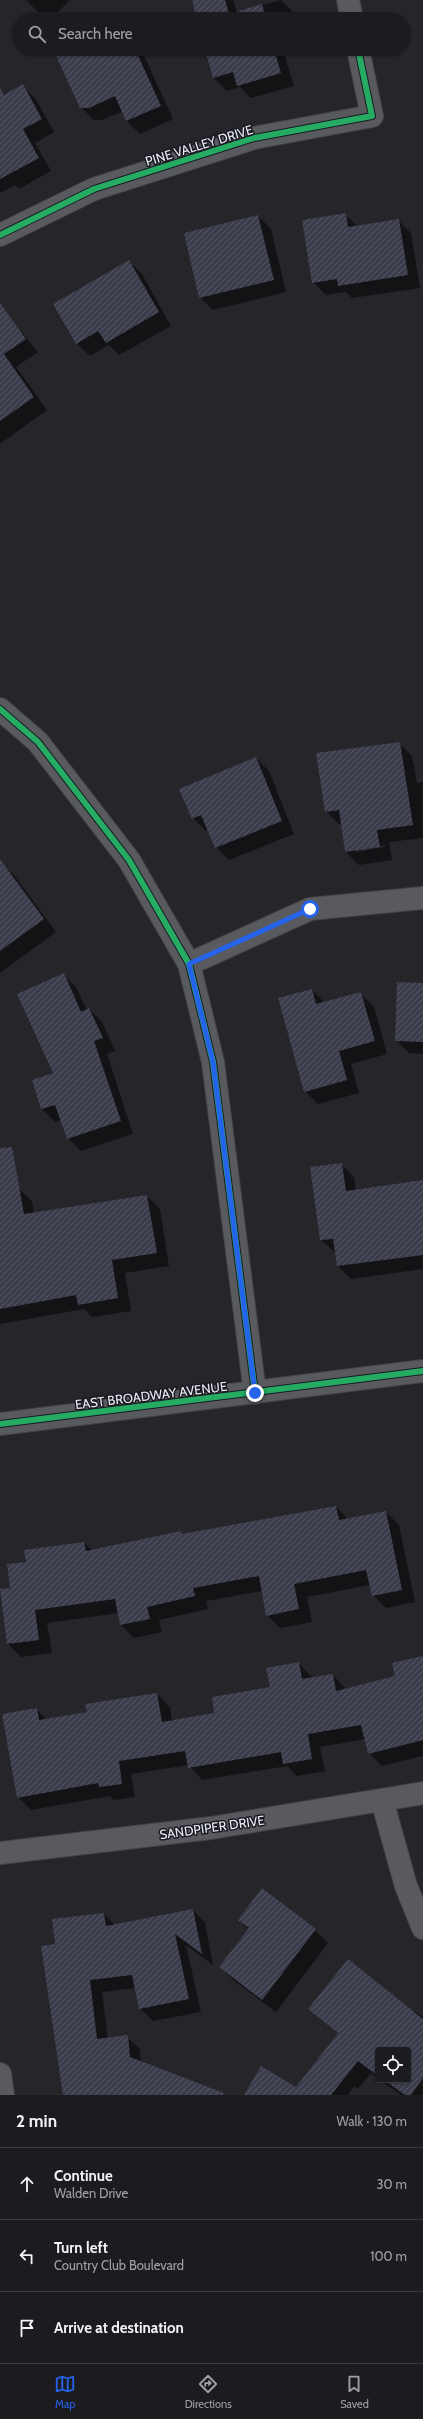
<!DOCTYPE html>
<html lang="en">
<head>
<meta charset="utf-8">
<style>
	body { margin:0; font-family:Cabin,sans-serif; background:#29292d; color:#f1f3f6 }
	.controls { position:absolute; right:12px; bottom:12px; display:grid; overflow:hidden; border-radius:4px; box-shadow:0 1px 3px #0004 }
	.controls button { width:36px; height:36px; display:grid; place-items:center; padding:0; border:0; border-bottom:1px solid #3a3a3e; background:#1c1c20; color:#f1f3f6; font:20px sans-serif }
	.stop { position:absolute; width:12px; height:12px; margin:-9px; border:3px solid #2563eb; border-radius:50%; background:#fff }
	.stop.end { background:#2563eb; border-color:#fff; box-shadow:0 1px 4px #0008 }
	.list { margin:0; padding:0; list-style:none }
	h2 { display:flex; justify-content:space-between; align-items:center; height:52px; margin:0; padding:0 16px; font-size:17px }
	h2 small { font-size:13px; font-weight:400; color:#a0a1a5 }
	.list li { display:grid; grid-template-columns:26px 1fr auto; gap:12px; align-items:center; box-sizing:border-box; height:72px; padding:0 16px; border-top:1px solid #3a3a3e }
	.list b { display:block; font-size:15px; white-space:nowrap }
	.list p { margin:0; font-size:13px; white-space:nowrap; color:#a0a1a5 }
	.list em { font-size:13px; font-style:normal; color:#a0a1a5 }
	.icon { flex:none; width:22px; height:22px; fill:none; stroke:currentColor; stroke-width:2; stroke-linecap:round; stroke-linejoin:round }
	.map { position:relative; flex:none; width:423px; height:2095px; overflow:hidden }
	.search { position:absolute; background:#1c1c20; box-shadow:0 1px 3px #0004; left:12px; right:12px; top:12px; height:44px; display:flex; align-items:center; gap:10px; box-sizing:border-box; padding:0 14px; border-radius:22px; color:#a0a1a5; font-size:15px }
	.sheet { height:268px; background:#1c1c20 }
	nav { display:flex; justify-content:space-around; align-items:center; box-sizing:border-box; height:56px; border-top:1px solid #3a3a3e; background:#1c1c20; font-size:11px; color:#a0a1a5 }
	nav a { display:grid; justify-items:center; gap:2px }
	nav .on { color:#2563eb }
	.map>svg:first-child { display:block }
	.shadow { fill:#0007; fill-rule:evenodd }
	.building { fill:url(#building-hatch) }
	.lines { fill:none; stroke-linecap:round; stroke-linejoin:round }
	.minor-casing { stroke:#434348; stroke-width:24 }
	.tertiary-casing { stroke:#434348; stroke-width:24 }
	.minor { stroke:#595a5d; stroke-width:22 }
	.tertiary { stroke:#595a5d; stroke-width:22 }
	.cycleway-casing { stroke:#191a23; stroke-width:8 }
	.cycleway { stroke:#26ab63; stroke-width:6 }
	.route { stroke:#2563eb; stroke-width:5 }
	.labels { text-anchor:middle; stroke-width:3; stroke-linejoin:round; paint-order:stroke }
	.street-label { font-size:13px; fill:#ecedf3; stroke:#191a23 }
</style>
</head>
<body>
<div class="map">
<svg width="423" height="2095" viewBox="0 0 423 2095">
	<defs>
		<pattern id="building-hatch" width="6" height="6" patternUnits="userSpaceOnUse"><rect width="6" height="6" fill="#3b3c4c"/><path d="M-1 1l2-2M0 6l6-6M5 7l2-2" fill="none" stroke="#585866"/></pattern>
	</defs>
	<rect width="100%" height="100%" fill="#25252a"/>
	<!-- shadow -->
	<g class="shadow">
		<path d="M26,0H70L51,19H45Z"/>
		<path d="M193,0H233L237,12L281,0L294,13L296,19H198Z"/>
		<path d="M62,49H141L173,119L140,134L127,121L123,111L102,120H94L81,107Z"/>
		<path d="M206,49H298L284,53L294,86L251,98L240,87L227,91L214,78Z"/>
		<path d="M22,85L35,98L54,132L35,143L51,171L19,189L15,185L0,193V98Z"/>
		<path d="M345,214L358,227L398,220L411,233L420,288L352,298L346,292L326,295L313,282Z"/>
		<path d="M258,216L271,229L286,292L213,310L200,297Z"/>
		<path d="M129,261L142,274L171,326L119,355L109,345L90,356L76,343Z"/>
		<path d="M13,322L38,352L16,367L47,410L0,444V331Z"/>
		<path d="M399,743L412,756L417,783L423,782V838L389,842L392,860L359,865L346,852L342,824H339L326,811ZM385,845V847L356,852V850Z"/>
		<path d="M256,758L269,771L294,834L229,860L216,847L209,830L206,831L193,818Z"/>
		<path d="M1,862L14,875L56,932L0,973Z"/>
		<path d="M63,974L76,987L87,1010L89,1009L102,1022L115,1051L107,1054L133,1134L81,1151L68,1138L61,1120L55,1122L42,1109L33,1081L55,1074Z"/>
		<path d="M423,984V1054L409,1053L396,1040Z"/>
		<path d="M312,990L325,1003L361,994L374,1007L387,1054L351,1064L359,1093L318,1104L305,1091Z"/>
		<path d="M341,1164L354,1177L356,1191L423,1181V1269L351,1279L338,1266L336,1253L321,1240Z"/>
		<path d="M18,1188L32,1201L34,1213L147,1196L160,1209L169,1266L125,1273L131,1311L92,1317L84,1309L0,1324V1191Z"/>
		<path d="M336,1507L348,1519L386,1512L399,1525L415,1602L386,1608L373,1595L370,1585L307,1597L312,1622L280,1628L267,1615L262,1591L206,1601L208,1609L159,1620L162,1632L134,1638L121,1625L119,1613L47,1623L52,1653L21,1657L8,1644L1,1590L11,1588L27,1563L84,1543L92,1550L181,1532L184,1535Z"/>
		<path d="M423,1660V1756L382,1766L369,1753L365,1739L320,1747L325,1771L297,1776L287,1766L202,1780L189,1765L131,1774L135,1797L113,1800L110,1796L31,1810L18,1797L36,1709L47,1720L88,1713L157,1694L170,1707L172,1721L216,1714L271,1688L299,1663L312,1678L333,1675L346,1689L397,1677Z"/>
		<path d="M193,1910L205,1923L213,1965L186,1945L201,2012L153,2021L140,2008L136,1988L102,1992L108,2039L127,2037L140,2049L141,2063L209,2095H65L42,1947L56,1945L104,1914L115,1925Z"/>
		<path d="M239,1920L315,1930L328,1943L276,2012L233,1980L220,1967L249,1930Z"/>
		<path d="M309,2008L415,2011L423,2017V2095H401L380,2080H408V2050H378V2078L371,2073L358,2089L354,2086L348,2095H245L296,2088L339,2034Z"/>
	</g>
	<!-- building -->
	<g class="building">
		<path d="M192,0H225L229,14L262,4L266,19H197Z"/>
		<path d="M53,49H135L161,106L126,121L115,96L89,108H80Z"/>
		<path d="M205,49H274L281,73L237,86L233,72L213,78Z"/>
		<path d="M23,84L42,119L23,129L39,158L0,179V88L4,95Z"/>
		<path d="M346,213L348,227L399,219L408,275L338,286L337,279L312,283L302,220Z"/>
		<path d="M258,215L274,280L199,298L184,233Z"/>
		<path d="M129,260L159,312L106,343L98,331L76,344L53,304Z"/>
		<path d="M0,303L26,339L4,354L34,397L0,421Z"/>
		<path d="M400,742L413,825L377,830L380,847L345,852L339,810L325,812L316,753Z"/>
		<path d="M256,757L282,821L215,848L201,815L192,819L179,789Z"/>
		<path d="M0,859L44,919L0,951Z"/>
		<path d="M64,973L81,1012L89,1008L103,1038L94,1041L121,1121L67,1139L55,1105L41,1109L32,1080L53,1073L17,994Z"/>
		<path d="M397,982L423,983V1042L395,1041Z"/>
		<path d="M312,989L316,1004L361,992L375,1041L339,1051L347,1080L304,1092L278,998Z"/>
		<path d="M12,1147L24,1214L147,1195L157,1253L112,1260L118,1298L78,1305L76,1295L0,1309V1148Z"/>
		<path d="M342,1163L346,1191L423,1180V1255L337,1266L333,1239L320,1240L310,1167Z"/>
		<path d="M336,1506L339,1520L386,1511L402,1590L372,1596L366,1570L294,1584L299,1609L266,1616L259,1576L193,1588L195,1596L147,1607L150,1619L120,1625L115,1599L35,1610L39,1640L7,1644L0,1589L10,1588L7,1564L26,1562L24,1550L84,1542L86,1551L181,1531L182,1534Z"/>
		<path d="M423,1656V1740L368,1754L361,1725L308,1734L312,1759L283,1764L281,1752L188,1768L185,1751L119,1761L122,1784L99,1787L98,1783L17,1798L2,1714L37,1708L39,1720L87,1712L85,1704L157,1693L162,1722L214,1713L212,1697L270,1687L266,1668L299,1662L302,1679L333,1674L336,1691L395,1676L392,1663Z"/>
		<path d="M262,1888L316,1929L262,2000L219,1967L249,1928L238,1920Z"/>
		<path d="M193,1909L202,1954L175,1934L189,1999L139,2009L132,1975L90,1980L97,2039L128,2035L130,2057L224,2093L223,2095H63L41,1946L55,1944L52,1919L104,1913L106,1926Z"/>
		<path d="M348,1959L423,2019V2078L411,2095H405L384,2080H408V2050H378V2076L358,2061L331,2095H244L261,2066L296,2087L338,2033L308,2009Z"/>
	</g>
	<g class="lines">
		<!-- minor casing -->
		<g class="minor-casing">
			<g id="minor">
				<path d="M348,0L352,19"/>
				<path d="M0,235L94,189L254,138L372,116L358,49"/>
				<path d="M0,709L38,742L129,860L189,964L213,1062L255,1393"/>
				<path d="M189,964L310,909L423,898"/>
				<path d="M382,1800L406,1886L423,1928"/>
				<path d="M0,1853L211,1828L423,1793"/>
				<path d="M0,2074L3,2095"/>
			</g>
		</g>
		<!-- tertiary casing -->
		<g class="tertiary-casing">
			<path id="tertiary" d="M0,1424L423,1371"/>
		</g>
		<!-- minor -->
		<use href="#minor" class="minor"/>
		<!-- tertiary -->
		<use href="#tertiary" class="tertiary"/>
		<!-- cycleway casing -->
		<g class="cycleway-casing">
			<g id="cycleway">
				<path d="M0,235L94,189L254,138L372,116L358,49"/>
				<path d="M0,709L38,742L129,860L189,964L213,1062L255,1393"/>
				<path d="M0,1424L423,1371"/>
			</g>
		</g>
		<!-- cycleway -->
		<use href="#cycleway" class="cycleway"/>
	</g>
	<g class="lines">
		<!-- route -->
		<path class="route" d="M255,1393L213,1062L189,964L310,909"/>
	</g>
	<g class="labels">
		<!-- street labels -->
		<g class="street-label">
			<text transform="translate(199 145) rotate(-17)" y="5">PINE VALLEY DRIVE</text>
			<text transform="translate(151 1395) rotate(-7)" y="5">EAST BROADWAY AVENUE</text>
			<text transform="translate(212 1827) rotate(-8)" y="5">SANDPIPER DRIVE</text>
		</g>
	</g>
</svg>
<div class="controls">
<button><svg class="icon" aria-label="locate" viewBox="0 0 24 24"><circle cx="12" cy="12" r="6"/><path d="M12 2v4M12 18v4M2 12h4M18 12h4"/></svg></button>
</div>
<div class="stop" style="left:310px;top:909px"></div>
<div class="stop end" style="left:255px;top:1393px"></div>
<div class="search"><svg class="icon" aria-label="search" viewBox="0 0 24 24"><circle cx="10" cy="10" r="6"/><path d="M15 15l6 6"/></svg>Search here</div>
</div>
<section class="sheet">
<h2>2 min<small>Walk · 130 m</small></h2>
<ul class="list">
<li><svg class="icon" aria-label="ahead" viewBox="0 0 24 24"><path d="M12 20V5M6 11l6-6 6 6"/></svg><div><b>Continue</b><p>Walden Drive</p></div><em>30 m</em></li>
<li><svg class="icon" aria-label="left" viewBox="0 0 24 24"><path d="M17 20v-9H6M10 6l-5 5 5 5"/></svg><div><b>Turn left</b><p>Country Club Boulevard</p></div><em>100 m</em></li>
<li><svg class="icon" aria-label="arrive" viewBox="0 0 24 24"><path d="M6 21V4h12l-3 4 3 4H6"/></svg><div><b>Arrive at destination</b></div></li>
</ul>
</section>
<nav>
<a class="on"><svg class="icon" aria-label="map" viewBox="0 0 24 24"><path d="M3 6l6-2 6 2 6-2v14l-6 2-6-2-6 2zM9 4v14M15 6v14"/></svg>Map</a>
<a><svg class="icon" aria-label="directions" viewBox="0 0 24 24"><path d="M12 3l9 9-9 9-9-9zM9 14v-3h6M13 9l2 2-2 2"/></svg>Directions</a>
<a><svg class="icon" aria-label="saved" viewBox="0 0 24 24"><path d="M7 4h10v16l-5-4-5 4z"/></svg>Saved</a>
</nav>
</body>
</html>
